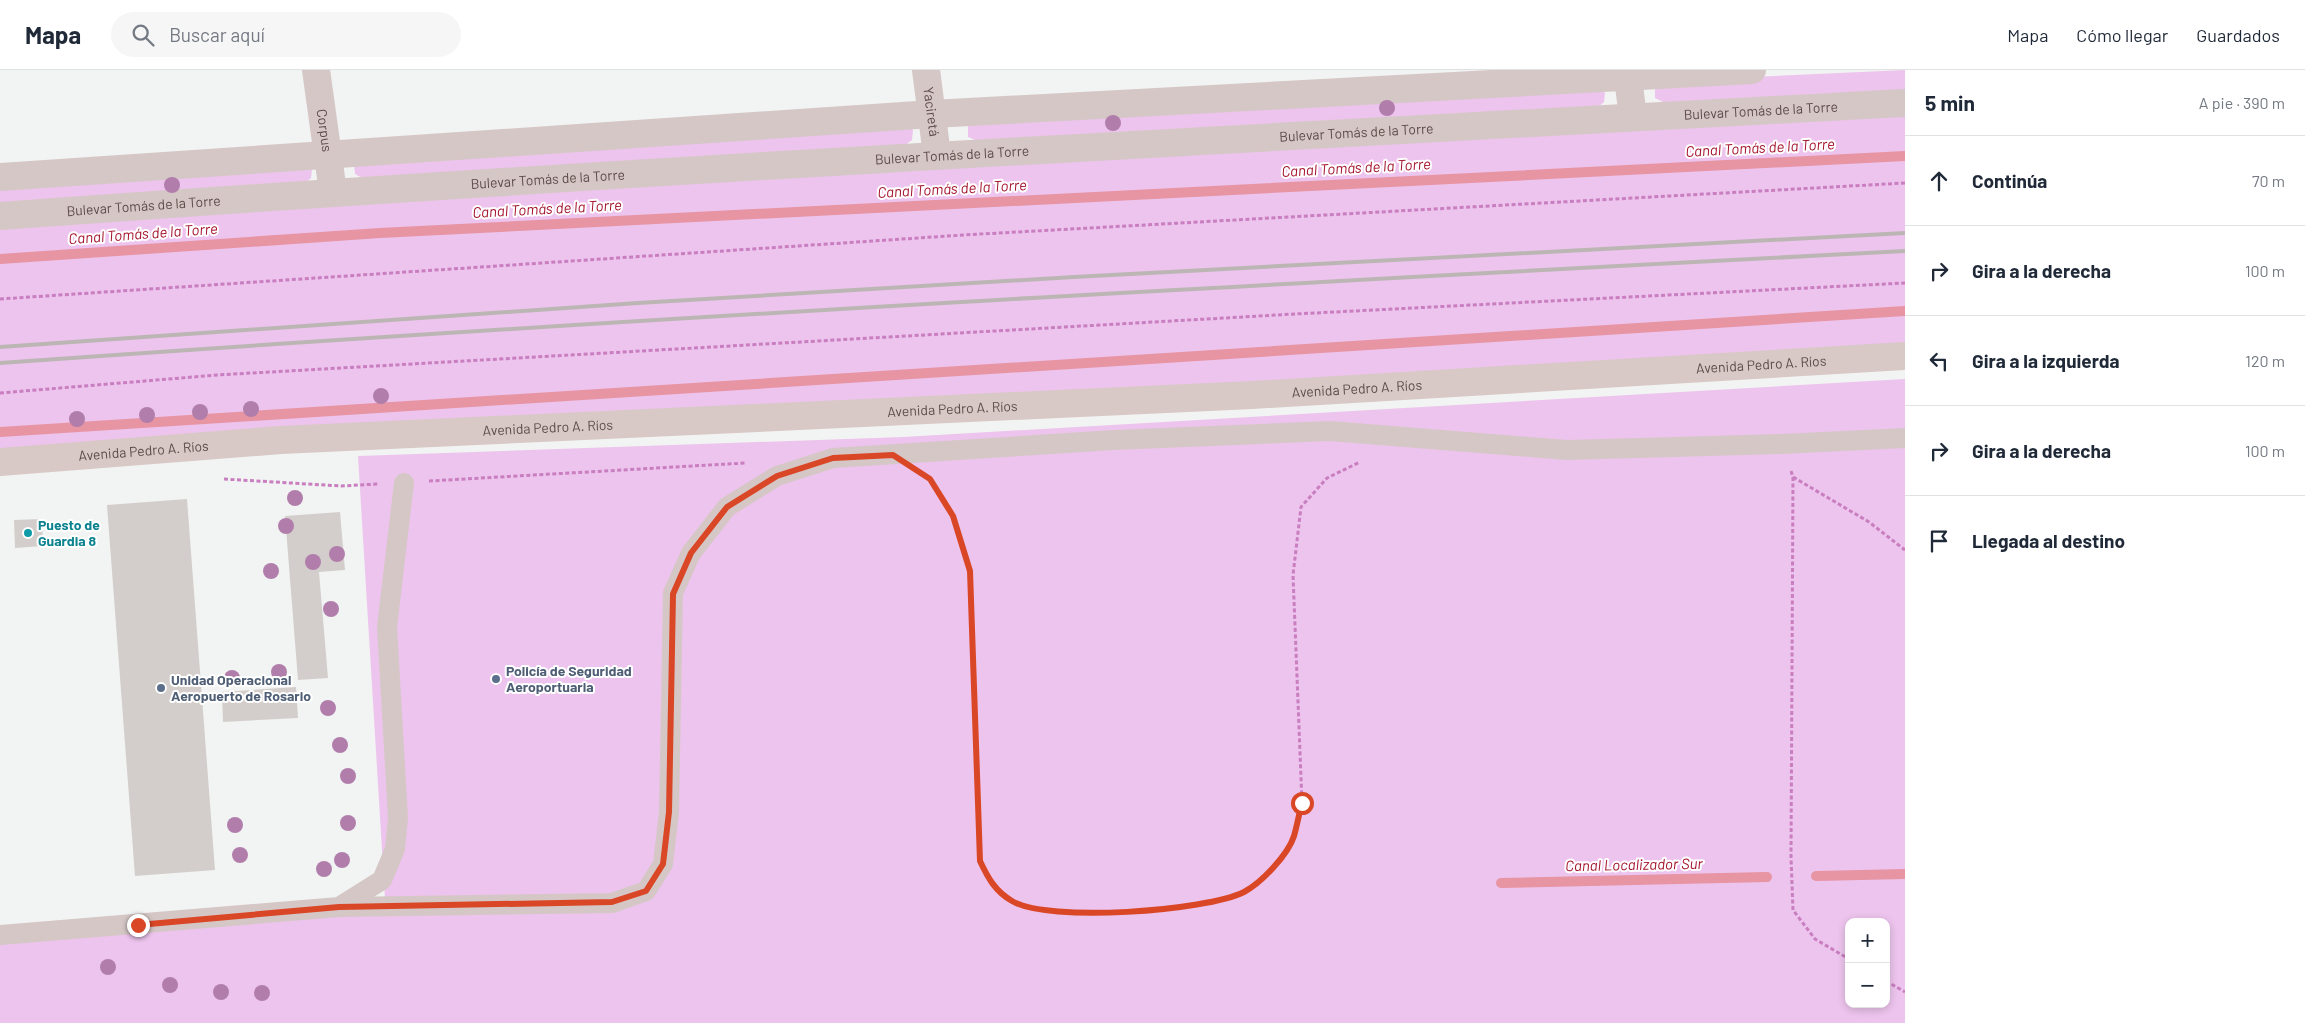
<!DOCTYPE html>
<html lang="es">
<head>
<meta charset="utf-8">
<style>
	body { margin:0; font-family:Barlow,sans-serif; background:#f6f6f7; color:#1f2937 }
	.controls { position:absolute; right:15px; bottom:15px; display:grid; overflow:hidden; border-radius:10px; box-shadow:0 2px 8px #0003 }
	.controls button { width:45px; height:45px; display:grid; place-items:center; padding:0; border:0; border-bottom:1px solid #e0e1e3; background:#fff; color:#1f2937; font:25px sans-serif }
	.stop { position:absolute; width:15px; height:15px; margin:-11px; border:4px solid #d94726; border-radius:50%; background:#fff }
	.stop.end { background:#d94726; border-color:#fff; box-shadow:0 1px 5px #0008 }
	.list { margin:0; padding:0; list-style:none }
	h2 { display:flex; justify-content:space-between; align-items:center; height:65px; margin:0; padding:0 20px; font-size:21px }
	h2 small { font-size:16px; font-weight:400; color:#747a83 }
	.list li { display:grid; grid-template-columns:32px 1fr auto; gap:15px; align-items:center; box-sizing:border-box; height:90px; padding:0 20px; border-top:1px solid #e0e1e3 }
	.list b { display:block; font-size:19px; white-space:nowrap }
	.list em { font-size:16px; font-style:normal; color:#747a83 }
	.icon { flex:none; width:28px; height:28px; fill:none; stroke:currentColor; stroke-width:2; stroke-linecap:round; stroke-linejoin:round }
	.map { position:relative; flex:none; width:1905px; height:953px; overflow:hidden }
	header { display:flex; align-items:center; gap:30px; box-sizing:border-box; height:70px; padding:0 25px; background:#fff; border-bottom:1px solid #e0e1e3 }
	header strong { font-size:24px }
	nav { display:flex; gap:28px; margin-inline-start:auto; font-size:18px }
	.search { width:350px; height:45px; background:#f6f6f7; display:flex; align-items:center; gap:12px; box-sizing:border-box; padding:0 18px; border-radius:28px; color:#747a83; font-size:19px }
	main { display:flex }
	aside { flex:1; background:#fff }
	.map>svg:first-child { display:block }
	.green { fill:#edc4ed; fill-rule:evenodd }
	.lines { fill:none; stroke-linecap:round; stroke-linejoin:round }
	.stream { stroke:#e794a3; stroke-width:10 }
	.building { fill:#d3cecc }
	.path { stroke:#c97ec0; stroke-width:3; stroke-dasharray:4 2.5; stroke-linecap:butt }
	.service { stroke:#d5c7c6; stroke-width:20 }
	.minor { stroke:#d5c7c6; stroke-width:28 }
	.tertiary { stroke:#d5c7c6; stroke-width:28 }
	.secondary { stroke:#d8c8c6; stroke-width:28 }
	.rail { stroke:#bbb6b4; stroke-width:4 }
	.tree { fill:#b17eac }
	.route { stroke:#d94726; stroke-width:6 }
	.culture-dot { fill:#0f9aa8; stroke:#fff; stroke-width:2 }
	.service-dot { fill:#5c6f8a; stroke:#fff; stroke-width:2 }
	.labels { text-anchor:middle; stroke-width:4; stroke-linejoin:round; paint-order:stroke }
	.street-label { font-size:14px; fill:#5e4c4a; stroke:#fff }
	.culture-label { font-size:14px; font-weight:bold; fill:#0d838f; stroke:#fff; text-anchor:start }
	.service-label { font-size:14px; font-weight:bold; fill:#4e5e75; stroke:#fff; text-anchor:start }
	.water-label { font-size:15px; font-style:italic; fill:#a5162f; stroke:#fff }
</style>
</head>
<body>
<header>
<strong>Mapa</strong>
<div class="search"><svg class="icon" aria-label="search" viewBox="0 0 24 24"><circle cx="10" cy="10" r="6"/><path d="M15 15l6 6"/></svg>Buscar aquí</div>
<nav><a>Mapa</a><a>Cómo llegar</a><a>Guardados</a></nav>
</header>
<main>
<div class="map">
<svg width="1905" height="953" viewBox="0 0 1905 953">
	<rect width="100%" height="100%" fill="#f2f4f3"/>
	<!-- green -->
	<g class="green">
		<path d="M1905,0V21L1665,33L1655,28V17L1664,11Z"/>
		<path d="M1599,16L1605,23L1604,32L1597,38L978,71L968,67V56L977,50Z"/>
		<path d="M1905,33V286L0,392V146Z"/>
		<path d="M906,54L913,60L912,70L905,75L364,109L355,104L354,94Z"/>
		<path d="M312,99L311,108L304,114L0,135V114Z"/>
		<path d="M1905,309V953H0V858L385,829L358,386L903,367ZM1849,852H1886V934H1849Z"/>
	</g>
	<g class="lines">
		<!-- stream -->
		<g class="stream">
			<path d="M0,189L380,163L1905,86"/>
			<path d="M0,362L1905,241"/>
			<path d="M1816,806L1905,804"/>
			<path d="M1501,813L1767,807"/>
		</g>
	</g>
	<!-- building -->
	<g class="building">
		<path d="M187,429L215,800L135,806L107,435Z"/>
		<path d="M340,442L345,500L319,502L328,608L298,610L285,446Z"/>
		<path d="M42,449L43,476L15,478L14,450Z"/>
		<path d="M296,617L298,648L223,652L222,622Z"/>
	</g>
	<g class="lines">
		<!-- path -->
		<g class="path">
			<path d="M0,229L963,165L1905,113"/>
			<path d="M0,323L217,305L1295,244L1905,213"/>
			<path d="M1791,401L1793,407L1869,452L1905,480"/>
			<path d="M1793,407L1791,787L1793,840L1815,869L1849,889"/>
			<path d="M929,408L953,446L970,501L980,791C988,808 995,821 1012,831C1048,853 1206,841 1244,822C1261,813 1288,785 1294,766C1297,756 1299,744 1302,733L1293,505L1301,437L1327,408L1360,392"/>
			<path d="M224,409L341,416L378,414"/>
			<path d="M429,411L745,393"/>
			<path d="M1886,911L1905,922"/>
		</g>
		<!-- service -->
		<g class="service">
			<path d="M339,837L612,833L646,821L663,794L669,742L673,523L691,483L727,437L777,406L833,388L1114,370L1330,361L1567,380L1782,374L1905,368"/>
			<path d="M0,865L339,837L382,810L395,779L398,748L387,557L404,413"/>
		</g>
		<!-- minor -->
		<g class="minor">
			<path id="s1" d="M316,0L333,122"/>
			<path id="s2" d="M926,0L937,85"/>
			<path d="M1627,0L1633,47"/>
		</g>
		<!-- tertiary -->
		<g class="tertiary">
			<path d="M0,107L932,44L1752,0"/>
			<path id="s3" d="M0,146C635,100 1270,67 1905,33"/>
		</g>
		<!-- secondary -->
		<path class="secondary" id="s4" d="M0,392L281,370L1252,325L1905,286"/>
		<!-- rail -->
		<g class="rail">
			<path d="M0,277L638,233L1074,207L1905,163"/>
			<path d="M0,293C635,248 1270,214 1905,181"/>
		</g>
	</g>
	<!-- trees -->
	<g class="tree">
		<circle cx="1387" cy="38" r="8"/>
		<circle cx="1113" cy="53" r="8"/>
		<circle cx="172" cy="115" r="8"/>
		<circle cx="381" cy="326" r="8"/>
		<circle cx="251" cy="339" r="8"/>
		<circle cx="200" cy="342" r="8"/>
		<circle cx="147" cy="345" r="8"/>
		<circle cx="77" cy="349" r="8"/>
		<circle cx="295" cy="428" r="8"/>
		<circle cx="286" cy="456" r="8"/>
		<circle cx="337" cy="484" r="8"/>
		<circle cx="313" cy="492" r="8"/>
		<circle cx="271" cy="501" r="8"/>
		<circle cx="331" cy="539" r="8"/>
		<circle cx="279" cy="602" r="8"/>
		<circle cx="232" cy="608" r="8"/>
		<circle cx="328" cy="638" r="8"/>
		<circle cx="340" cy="675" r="8"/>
		<circle cx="348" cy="706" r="8"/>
		<circle cx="348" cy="753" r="8"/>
		<circle cx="235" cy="755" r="8"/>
		<circle cx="240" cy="785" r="8"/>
		<circle cx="342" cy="790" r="8"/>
		<circle cx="324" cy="799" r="8"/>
		<circle cx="108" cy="897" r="8"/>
		<circle cx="170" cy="915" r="8"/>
		<circle cx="221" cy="922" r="8"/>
		<circle cx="262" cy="923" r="8"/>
	</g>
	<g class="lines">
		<!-- route -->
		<path class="route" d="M138,855L339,837L612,832L646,821L663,794L669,742L673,524L691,483L727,437L777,406L833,388L893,385L930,409L953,446L970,501L980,791C988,808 995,821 1012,831C1048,853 1206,841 1244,822C1261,813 1288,785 1294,766C1297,756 1299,744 1302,733"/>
	</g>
	<!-- markers -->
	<circle class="culture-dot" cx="28" cy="463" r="5"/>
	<g class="service-dot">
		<circle cx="496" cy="609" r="5"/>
		<circle cx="161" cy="618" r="5"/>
	</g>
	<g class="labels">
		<!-- street labels -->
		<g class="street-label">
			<text dy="5" stroke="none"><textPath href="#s3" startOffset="1764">Bulevar Tomás de la Torre</textPath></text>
			<text dy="5" stroke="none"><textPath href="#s2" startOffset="42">Yaciretá</textPath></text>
			<text dy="5" stroke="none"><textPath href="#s1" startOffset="61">Corpus</textPath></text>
			<text dy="5" stroke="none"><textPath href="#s3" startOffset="1359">Bulevar Tomás de la Torre</textPath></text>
			<text dy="5" stroke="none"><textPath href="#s3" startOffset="954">Bulevar Tomás de la Torre</textPath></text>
			<text dy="5" stroke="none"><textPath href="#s3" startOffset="549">Bulevar Tomás de la Torre</textPath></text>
			<text dy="5" stroke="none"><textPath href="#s3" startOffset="144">Bulevar Tomás de la Torre</textPath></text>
			<text dy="5" stroke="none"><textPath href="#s4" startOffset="1764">Avenida Pedro A. Ríos</textPath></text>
			<text dy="5" stroke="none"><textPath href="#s4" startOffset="1359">Avenida Pedro A. Ríos</textPath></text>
			<text dy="5" stroke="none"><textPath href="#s4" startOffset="954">Avenida Pedro A. Ríos</textPath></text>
			<text dy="5" stroke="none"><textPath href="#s4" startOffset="549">Avenida Pedro A. Ríos</textPath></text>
			<text dy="5" stroke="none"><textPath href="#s4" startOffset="144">Avenida Pedro A. Ríos</textPath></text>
		</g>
		<!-- culture labels -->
		<g class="culture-label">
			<text x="38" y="460">Puesto de<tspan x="38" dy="16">Guardia 8</tspan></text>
		</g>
		<!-- service labels -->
		<g class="service-label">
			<text x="506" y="606">Policía de Seguridad<tspan x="506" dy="16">Aeroportuaria</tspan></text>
			<text x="171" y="615">Unidad Operacional<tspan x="171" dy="16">Aeropuerto de Rosario</tspan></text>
		</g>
		<!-- water labels -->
		<g class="water-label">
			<text transform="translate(1760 78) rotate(-3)" y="5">Canal Tomás de la Torre</text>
			<text transform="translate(1356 98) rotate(-3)" y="5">Canal Tomás de la Torre</text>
			<text transform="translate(952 119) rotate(-3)" y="5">Canal Tomás de la Torre</text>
			<text transform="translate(547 139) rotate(-3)" y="5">Canal Tomás de la Torre</text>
			<text transform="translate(143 164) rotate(-4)" y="5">Canal Tomás de la Torre</text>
			<text transform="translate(1634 795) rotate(-1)" y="5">Canal Localizador Sur</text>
		</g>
	</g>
</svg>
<div class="controls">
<button>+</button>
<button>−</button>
</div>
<div class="stop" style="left:1302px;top:733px"></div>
<div class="stop end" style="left:138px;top:855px"></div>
</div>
<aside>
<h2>5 min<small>A pie · 390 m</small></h2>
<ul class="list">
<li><svg class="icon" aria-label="ahead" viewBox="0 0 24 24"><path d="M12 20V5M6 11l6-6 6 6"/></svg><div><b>Continúa</b></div><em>70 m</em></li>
<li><svg class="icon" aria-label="right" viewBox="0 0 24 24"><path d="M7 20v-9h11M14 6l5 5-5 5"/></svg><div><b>Gira a la derecha</b></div><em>100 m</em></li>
<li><svg class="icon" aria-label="left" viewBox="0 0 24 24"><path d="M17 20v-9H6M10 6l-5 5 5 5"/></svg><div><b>Gira a la izquierda</b></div><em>120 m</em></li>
<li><svg class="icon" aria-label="right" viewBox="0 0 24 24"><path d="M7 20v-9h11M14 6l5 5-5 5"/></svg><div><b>Gira a la derecha</b></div><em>100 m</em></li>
<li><svg class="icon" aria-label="arrive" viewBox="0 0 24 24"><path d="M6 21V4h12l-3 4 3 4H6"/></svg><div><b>Llegada al destino</b></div></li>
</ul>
</aside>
</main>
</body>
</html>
